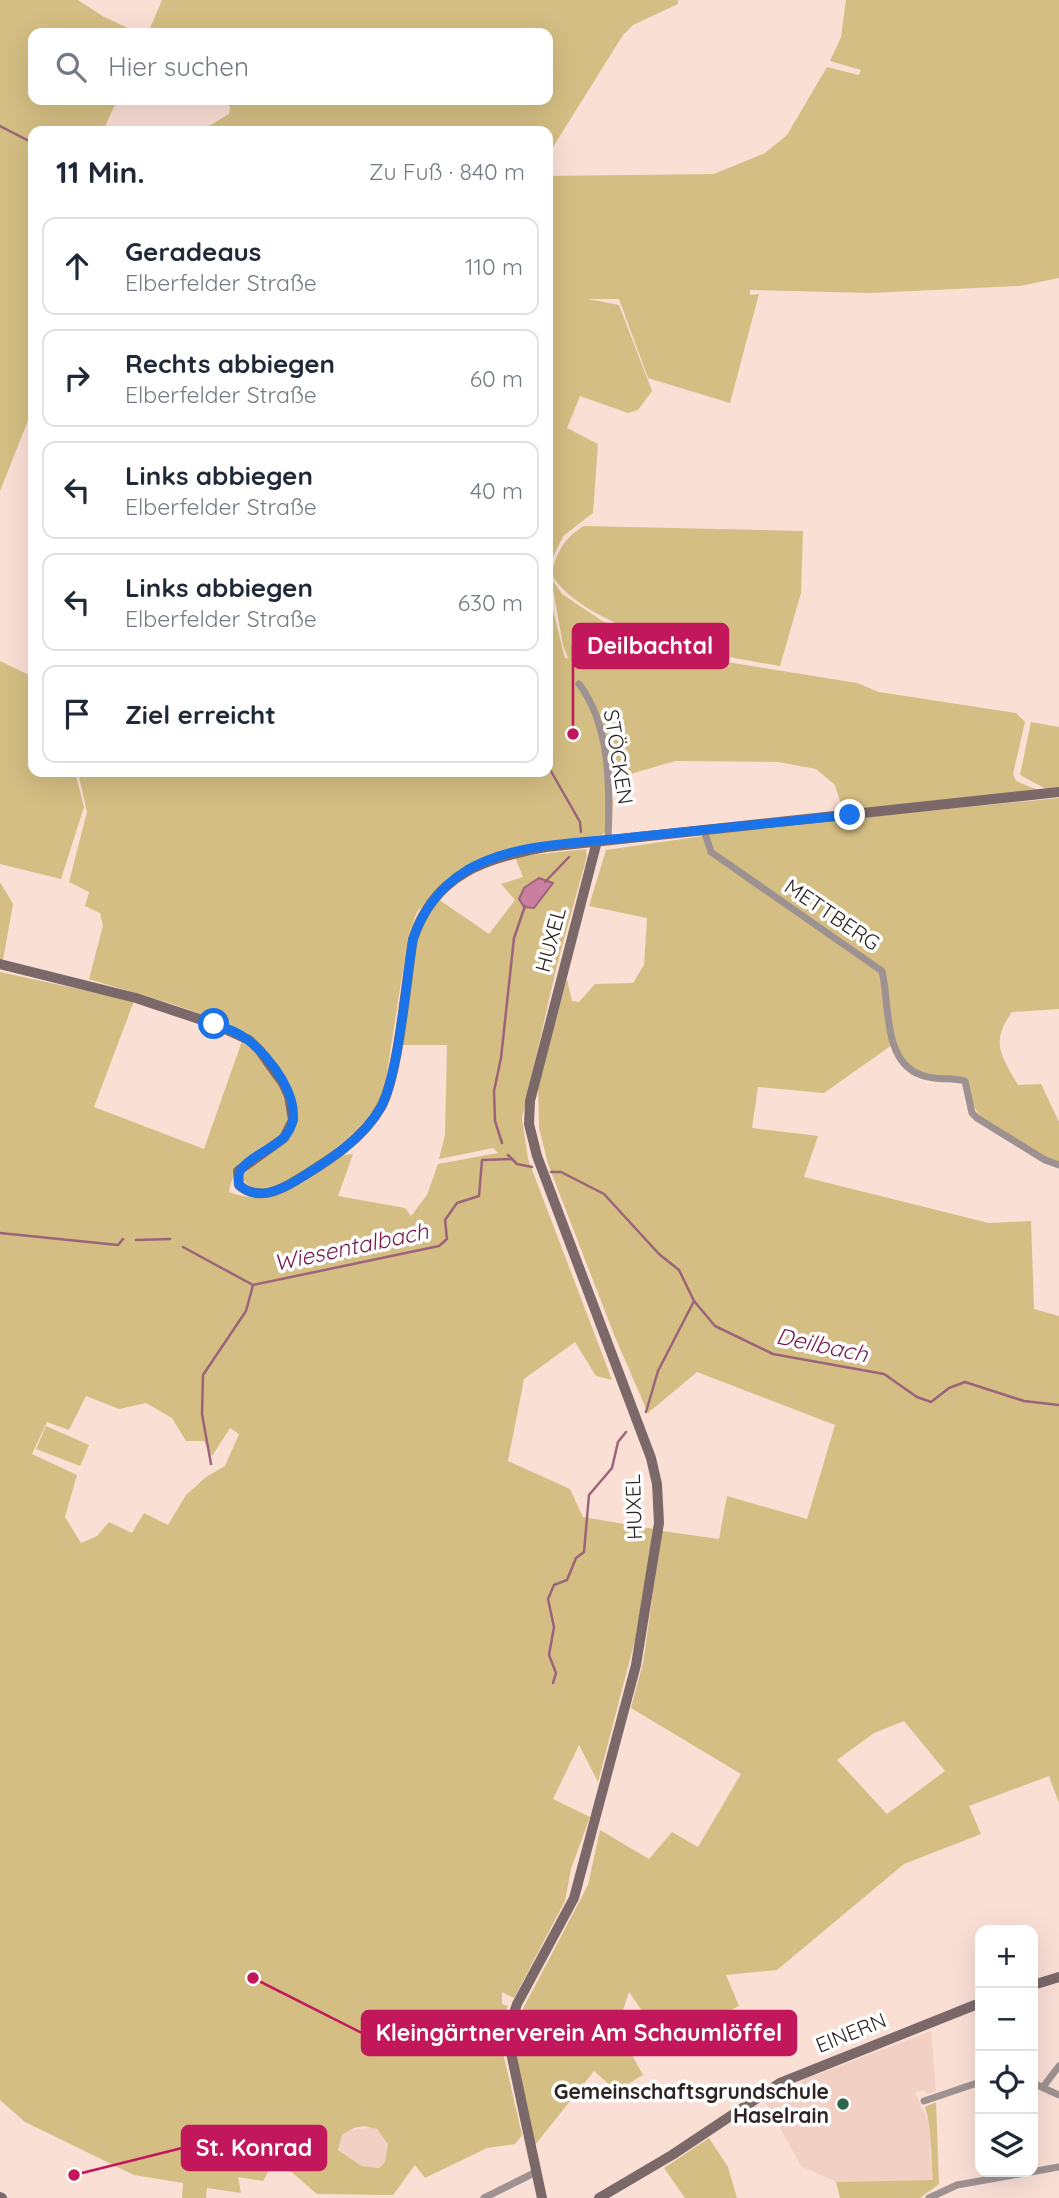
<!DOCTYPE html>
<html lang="de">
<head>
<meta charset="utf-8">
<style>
	body { margin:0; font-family:Quicksand,sans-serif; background:#f2f2f3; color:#1f2937 }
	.controls { position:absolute; right:21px; bottom:21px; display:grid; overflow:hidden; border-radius:14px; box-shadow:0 7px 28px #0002 }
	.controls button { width:63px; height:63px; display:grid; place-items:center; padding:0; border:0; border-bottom:2px solid #e0e1e3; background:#fff; color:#1f2937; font:35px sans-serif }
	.stop { position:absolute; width:21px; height:21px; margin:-16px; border:5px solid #1a73e8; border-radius:50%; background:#fff }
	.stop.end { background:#1a73e8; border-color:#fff; box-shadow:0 2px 7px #0008 }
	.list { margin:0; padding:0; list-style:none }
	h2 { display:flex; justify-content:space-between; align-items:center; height:91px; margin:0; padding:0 28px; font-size:30px }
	h2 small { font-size:23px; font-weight:400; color:#747a83 }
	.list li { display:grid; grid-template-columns:46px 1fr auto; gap:21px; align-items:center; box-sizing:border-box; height:98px; margin:0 14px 14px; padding:0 14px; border:2px solid #e0e1e3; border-radius:14px }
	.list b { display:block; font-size:26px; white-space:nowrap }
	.list p { margin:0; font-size:23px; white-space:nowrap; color:#747a83 }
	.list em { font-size:23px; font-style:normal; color:#747a83 }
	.icon { flex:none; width:38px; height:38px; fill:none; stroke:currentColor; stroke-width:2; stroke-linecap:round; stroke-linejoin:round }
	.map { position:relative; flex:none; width:1059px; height:2198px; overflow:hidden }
	.search { position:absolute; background:#fff; box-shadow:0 7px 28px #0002; left:28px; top:28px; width:525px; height:77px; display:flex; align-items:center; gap:18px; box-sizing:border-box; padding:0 24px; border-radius:14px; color:#747a83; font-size:26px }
	.panel { position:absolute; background:#fff; box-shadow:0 7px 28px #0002; left:28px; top:126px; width:525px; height:651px; border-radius:14px }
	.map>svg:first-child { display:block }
	.built { fill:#f3d0c4 }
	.green { fill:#d4be83; fill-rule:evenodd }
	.water { fill:#cb7fa0; stroke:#9c647a; stroke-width:2 }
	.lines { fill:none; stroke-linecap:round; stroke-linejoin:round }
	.stream { stroke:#9c647a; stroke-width:2.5 }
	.street { stroke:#9e9192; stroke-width:7 }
	.secondary { stroke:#7b696a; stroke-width:10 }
	.route { stroke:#1a73e8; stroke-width:9 }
	.poi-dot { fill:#2e654c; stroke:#fff; stroke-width:2.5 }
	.labels { text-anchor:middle; stroke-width:7; stroke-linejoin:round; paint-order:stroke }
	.street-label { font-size:21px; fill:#2e2421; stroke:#fff }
	.poi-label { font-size:21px; font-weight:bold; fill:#2e2421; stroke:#fff; text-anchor:end }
	.water-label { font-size:23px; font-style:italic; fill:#761b4b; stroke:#fff }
	.leader { fill:none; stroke:#c2185b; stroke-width:2.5 }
	.callout-dot { fill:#c2185b; stroke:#fff; stroke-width:2.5 }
	.callout { fill:#c2185b; stroke:#c2185b; stroke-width:2.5 }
	.callout-label { font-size:23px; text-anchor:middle; font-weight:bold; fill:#fff }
</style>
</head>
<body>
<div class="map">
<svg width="1059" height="2198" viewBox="0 0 1059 2198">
	<rect width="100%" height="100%" fill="#fadfd5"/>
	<!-- built -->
	<g class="built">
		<path d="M931,2031L936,2091L928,2094L922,2090L915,2093L932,2129L930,2155L933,2180L836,2182L801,2166L765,2101L806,2079Z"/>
		<path d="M372,2127L382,2133L388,2144L385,2162L379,2168L362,2166L339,2150V2141L347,2131Z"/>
	</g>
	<!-- green -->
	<g class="green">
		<path d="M0,0H78L104,17L139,33H33V100H117L103,131H33V408L0,491Z"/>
		<path d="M162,0H678V4L633,25L623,35L548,155V131H201L229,114L230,107L226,100H548V33H148Z"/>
		<path d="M846,0H1059V278L1020,286L870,293L750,290V295L759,294L730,403L648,378L619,299H588L619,305L652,391L638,410L628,413L580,396L567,428L598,444L593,513L563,536L548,568V176L714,174L765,153L787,135L827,67L859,75L861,70L830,61L841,37Z"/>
		<path d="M584,526L803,531L801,593L780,666C717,656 587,632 551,574C557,552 564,538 584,526Z"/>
		<path d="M551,578L562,594L604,622L692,652L721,661L857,683L879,692L1016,713L1025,722L1013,774L1016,781L1038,790L843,811L835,785L816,769L778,762L675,761L634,773L610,784L603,757L613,801L612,824L602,835L517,848L475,861L446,879L417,912L408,937L384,1092C377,1105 369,1117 358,1128C342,1145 262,1212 243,1179C249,1156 285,1152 295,1128C300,1112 295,1095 287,1082C280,1072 275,1059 266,1051C230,1015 138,995 89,979L103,926L100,913L85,906L89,892L69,882L87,812L78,772H548V591L565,658H568L563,645Z"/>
		<path d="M0,661L33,677V772H75L84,807L61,879L0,864Z"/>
		<path d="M1031,722L1059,727V787L1046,789L1020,775Z"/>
		<path d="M1059,798V1009L1012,1012C990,1042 1001,1056 1018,1085L1041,1084L1059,1122V1162L1048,1159L980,1117L972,1103L968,1080C954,1074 938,1079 924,1074C886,1061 887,1003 883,971L713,851L708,833Z"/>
		<path d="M703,836L710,853L880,972C887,996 882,1021 892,1045L824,1093L758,1087L752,1128L818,1136L804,1177L989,1223L1031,1221L1034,1309L1059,1316V1803L1049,1776L969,1806L981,1834L904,1864L777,1970L726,1975L739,2006L665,2044L629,1992L617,2028L643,2075L616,2091L594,2071L535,2145L517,2064L516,2022L588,1885L600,1830L649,1859L672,1832L698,1847L741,1774L631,1708L643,1663L662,1531L719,1539L727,1496L807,1519L835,1425L697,1372L648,1413L615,1337L548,1164L539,1128L538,1084L567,979L572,1001L579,1002L595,984L633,983L644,965L647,918L589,906L606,850ZM904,1721L945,1771L887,1814L837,1760L874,1733Z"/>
		<path d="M586,849L587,856L557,965L522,1118L528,1159L612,1380L596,1376L575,1342L524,1379L508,1461L570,1489L583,1517L654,1529L635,1640L598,1782L579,1745L553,1799L590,1817L571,1869L565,1901L514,1998L502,1992V2004L508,2006L498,2031L522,2135L515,2144L487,2148L425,2178L415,2165L393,2195L317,2194L288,2169L269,2170L263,2181L238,2177L241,2193L207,2188L206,2198H182L183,2183L134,2175L25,2122L0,2100V972L134,1001L94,1107L204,1149L242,1041C266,1063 308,1107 278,1139C253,1165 238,1149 229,1192C276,1210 305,1181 342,1155L353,1154L338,1196L405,1208L411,1216L427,1195L438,1164L498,1153L493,1148L439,1159L445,1135L447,1045H401L420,926L438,899L489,934L515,900L501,884L523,877L515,857ZM86,1396L119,1409L146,1403L172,1418L186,1441H204L212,1456L230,1428L239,1434L225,1466L206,1477L186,1495L168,1525L144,1513L132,1533L109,1522L97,1536L81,1543L65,1517L77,1475L32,1454L47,1422L69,1430ZM365,2126L377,2129L388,2144L385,2162L379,2168L362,2166L338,2150L342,2135L354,2128Z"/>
		<path d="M0,882L13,904L3,960H0Z"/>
		<path d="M46,1426L89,1445L80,1466L36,1449Z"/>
		<path d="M936,2102L939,2184L920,2198H840L836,2182L933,2180C930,2154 933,2132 925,2107Z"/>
		<path d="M709,2138L728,2167L737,2198H685L664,2168Z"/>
	</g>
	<!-- water -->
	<path class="water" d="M539,878L553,883L534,908L524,907L519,899L524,888Z"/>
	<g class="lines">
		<!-- stream -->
		<g class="stream">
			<path d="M0,126L33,143"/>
			<path d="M548,766L580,822L581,832"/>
			<path d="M545,882L569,857"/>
			<path d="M502,1143L495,1121L494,1091L501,1058L514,938L525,906"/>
			<path d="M508,1155L517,1164L532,1167"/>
			<path d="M551,1172H561L604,1194L659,1254L679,1270L694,1301L715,1326L773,1354L884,1374L917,1397L931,1402L949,1388L965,1382L1024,1401L1059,1405"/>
			<path d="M0,1233L118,1245L123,1239"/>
			<path d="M136,1240L170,1239"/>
			<path d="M183,1247L253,1285L439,1246L447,1239L445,1220L457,1203L479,1196L482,1160L512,1159"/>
			<path d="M646,1412L658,1371L694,1301"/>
			<path d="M211,1464L202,1414L203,1375L246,1311L253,1285"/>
			<path d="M553,1683L556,1673L549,1655L554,1627L548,1599L554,1585L567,1580L576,1558L584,1552L589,1495L612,1468L618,1442L626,1432"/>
		</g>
		<!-- street -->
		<g class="street">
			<path d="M579,684C611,726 610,789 608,840"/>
			<path d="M704,830L711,852L882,971C890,1003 882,1061 921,1075C936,1081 951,1077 965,1081L972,1113L977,1118L1045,1160L1059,1165"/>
			<path d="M1033,2083L1059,2095"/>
			<path d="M1043,2087L1059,2066"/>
			<path d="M924,2101L980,2082"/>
			<path d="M484,2198L536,2172"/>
			<path d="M929,2198L957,2185L1059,2167"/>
		</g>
		<!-- secondary -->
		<g class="secondary">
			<path d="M0,964L136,998L214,1024L249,1040L260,1051L283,1083L289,1096L293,1120L284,1138L238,1171L239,1185C257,1201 279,1191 297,1180C328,1161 363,1139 381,1107C399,1074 406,980 413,939C434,875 484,858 546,847L1059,792"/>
			<path d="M1033,1985L1059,1977"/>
			<path d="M0,2197L2,2198"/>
			<path d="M542,2198L507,2034L517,2004L574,1898L636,1665L659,1523L657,1484L651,1458L537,1156L529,1124L530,1101L597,841"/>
			<path d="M599,2198L672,2155L780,2083L980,2003"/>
		</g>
	</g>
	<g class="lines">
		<!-- route -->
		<path class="route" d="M214,1024C226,1028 238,1032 248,1040C270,1056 304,1101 290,1129C279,1152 232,1157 239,1185C257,1201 279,1191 297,1180C328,1161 363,1139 381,1107C399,1073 406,981 413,939C423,909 440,887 467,870C515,842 580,843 633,837C706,830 778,822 850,815"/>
	</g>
	<!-- markers -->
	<circle class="poi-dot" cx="843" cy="2104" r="7"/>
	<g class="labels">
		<!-- street labels -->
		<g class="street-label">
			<text transform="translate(618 757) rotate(81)" y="7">STÖCKEN</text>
			<text transform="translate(832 915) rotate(34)" y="7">METTBERG</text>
			<text transform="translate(551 940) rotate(-75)" y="7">HUXEL</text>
			<text transform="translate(634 1507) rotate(-92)" y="7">HUXEL</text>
			<text transform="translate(851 2033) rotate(-22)" y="7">EINERN</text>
		</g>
		<!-- poi labels -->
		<g class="poi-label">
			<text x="829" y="2099">Gemeinschaftsgrundschule<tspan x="829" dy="24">Haselrain</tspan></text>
		</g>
		<!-- water labels -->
		<g class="water-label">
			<text transform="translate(351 1247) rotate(-12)" y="8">Wiesentalbach</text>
			<text transform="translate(822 1345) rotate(12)" y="8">Deilbach</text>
		</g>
	</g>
	<!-- callouts -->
	<path class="leader" d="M573 734L573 646M253 1978L362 2033M74 2175L182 2148"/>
	<g class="callout-dot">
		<circle cx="573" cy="734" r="7"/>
		<circle cx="253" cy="1978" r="7"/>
		<circle cx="74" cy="2175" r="7"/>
	</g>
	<g class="callout">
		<rect x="573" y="624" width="155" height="44" rx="7"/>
		<rect x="362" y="2011" width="434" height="44" rx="7"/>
		<rect x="182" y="2126" width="144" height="44" rx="7"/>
	</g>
	<g class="callout-label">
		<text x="650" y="654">Deilbachtal</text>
		<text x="579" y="2041">Kleingärtnerverein Am Schaumlöffel</text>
		<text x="254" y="2156">St. Konrad</text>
	</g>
</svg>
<div class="controls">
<button>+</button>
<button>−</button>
<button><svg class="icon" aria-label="locate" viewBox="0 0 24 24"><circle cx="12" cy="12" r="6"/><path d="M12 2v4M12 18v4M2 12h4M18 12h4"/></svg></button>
<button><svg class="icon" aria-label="layers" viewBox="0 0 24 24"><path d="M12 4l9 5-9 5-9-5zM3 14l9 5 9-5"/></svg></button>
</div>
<div class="stop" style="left:214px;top:1024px"></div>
<div class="stop end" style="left:850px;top:815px"></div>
<div class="search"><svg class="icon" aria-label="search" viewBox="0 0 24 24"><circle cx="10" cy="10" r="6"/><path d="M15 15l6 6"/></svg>Hier suchen</div>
<section class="panel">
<h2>11 Min.<small>Zu Fuß · 840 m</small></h2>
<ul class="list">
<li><svg class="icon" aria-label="ahead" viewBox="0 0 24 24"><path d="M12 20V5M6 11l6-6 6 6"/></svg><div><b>Geradeaus</b><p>Elberfelder Straße</p></div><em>110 m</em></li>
<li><svg class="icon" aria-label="right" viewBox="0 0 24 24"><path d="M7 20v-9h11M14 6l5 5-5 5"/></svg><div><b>Rechts abbiegen</b><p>Elberfelder Straße</p></div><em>60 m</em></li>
<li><svg class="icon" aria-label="left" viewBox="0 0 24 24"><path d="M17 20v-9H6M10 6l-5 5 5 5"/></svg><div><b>Links abbiegen</b><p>Elberfelder Straße</p></div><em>40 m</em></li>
<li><svg class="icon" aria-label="left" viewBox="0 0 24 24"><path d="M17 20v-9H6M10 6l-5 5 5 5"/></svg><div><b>Links abbiegen</b><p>Elberfelder Straße</p></div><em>630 m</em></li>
<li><svg class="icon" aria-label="arrive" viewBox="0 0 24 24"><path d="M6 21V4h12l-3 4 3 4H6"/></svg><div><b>Ziel erreicht</b></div></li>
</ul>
</section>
</div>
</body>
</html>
